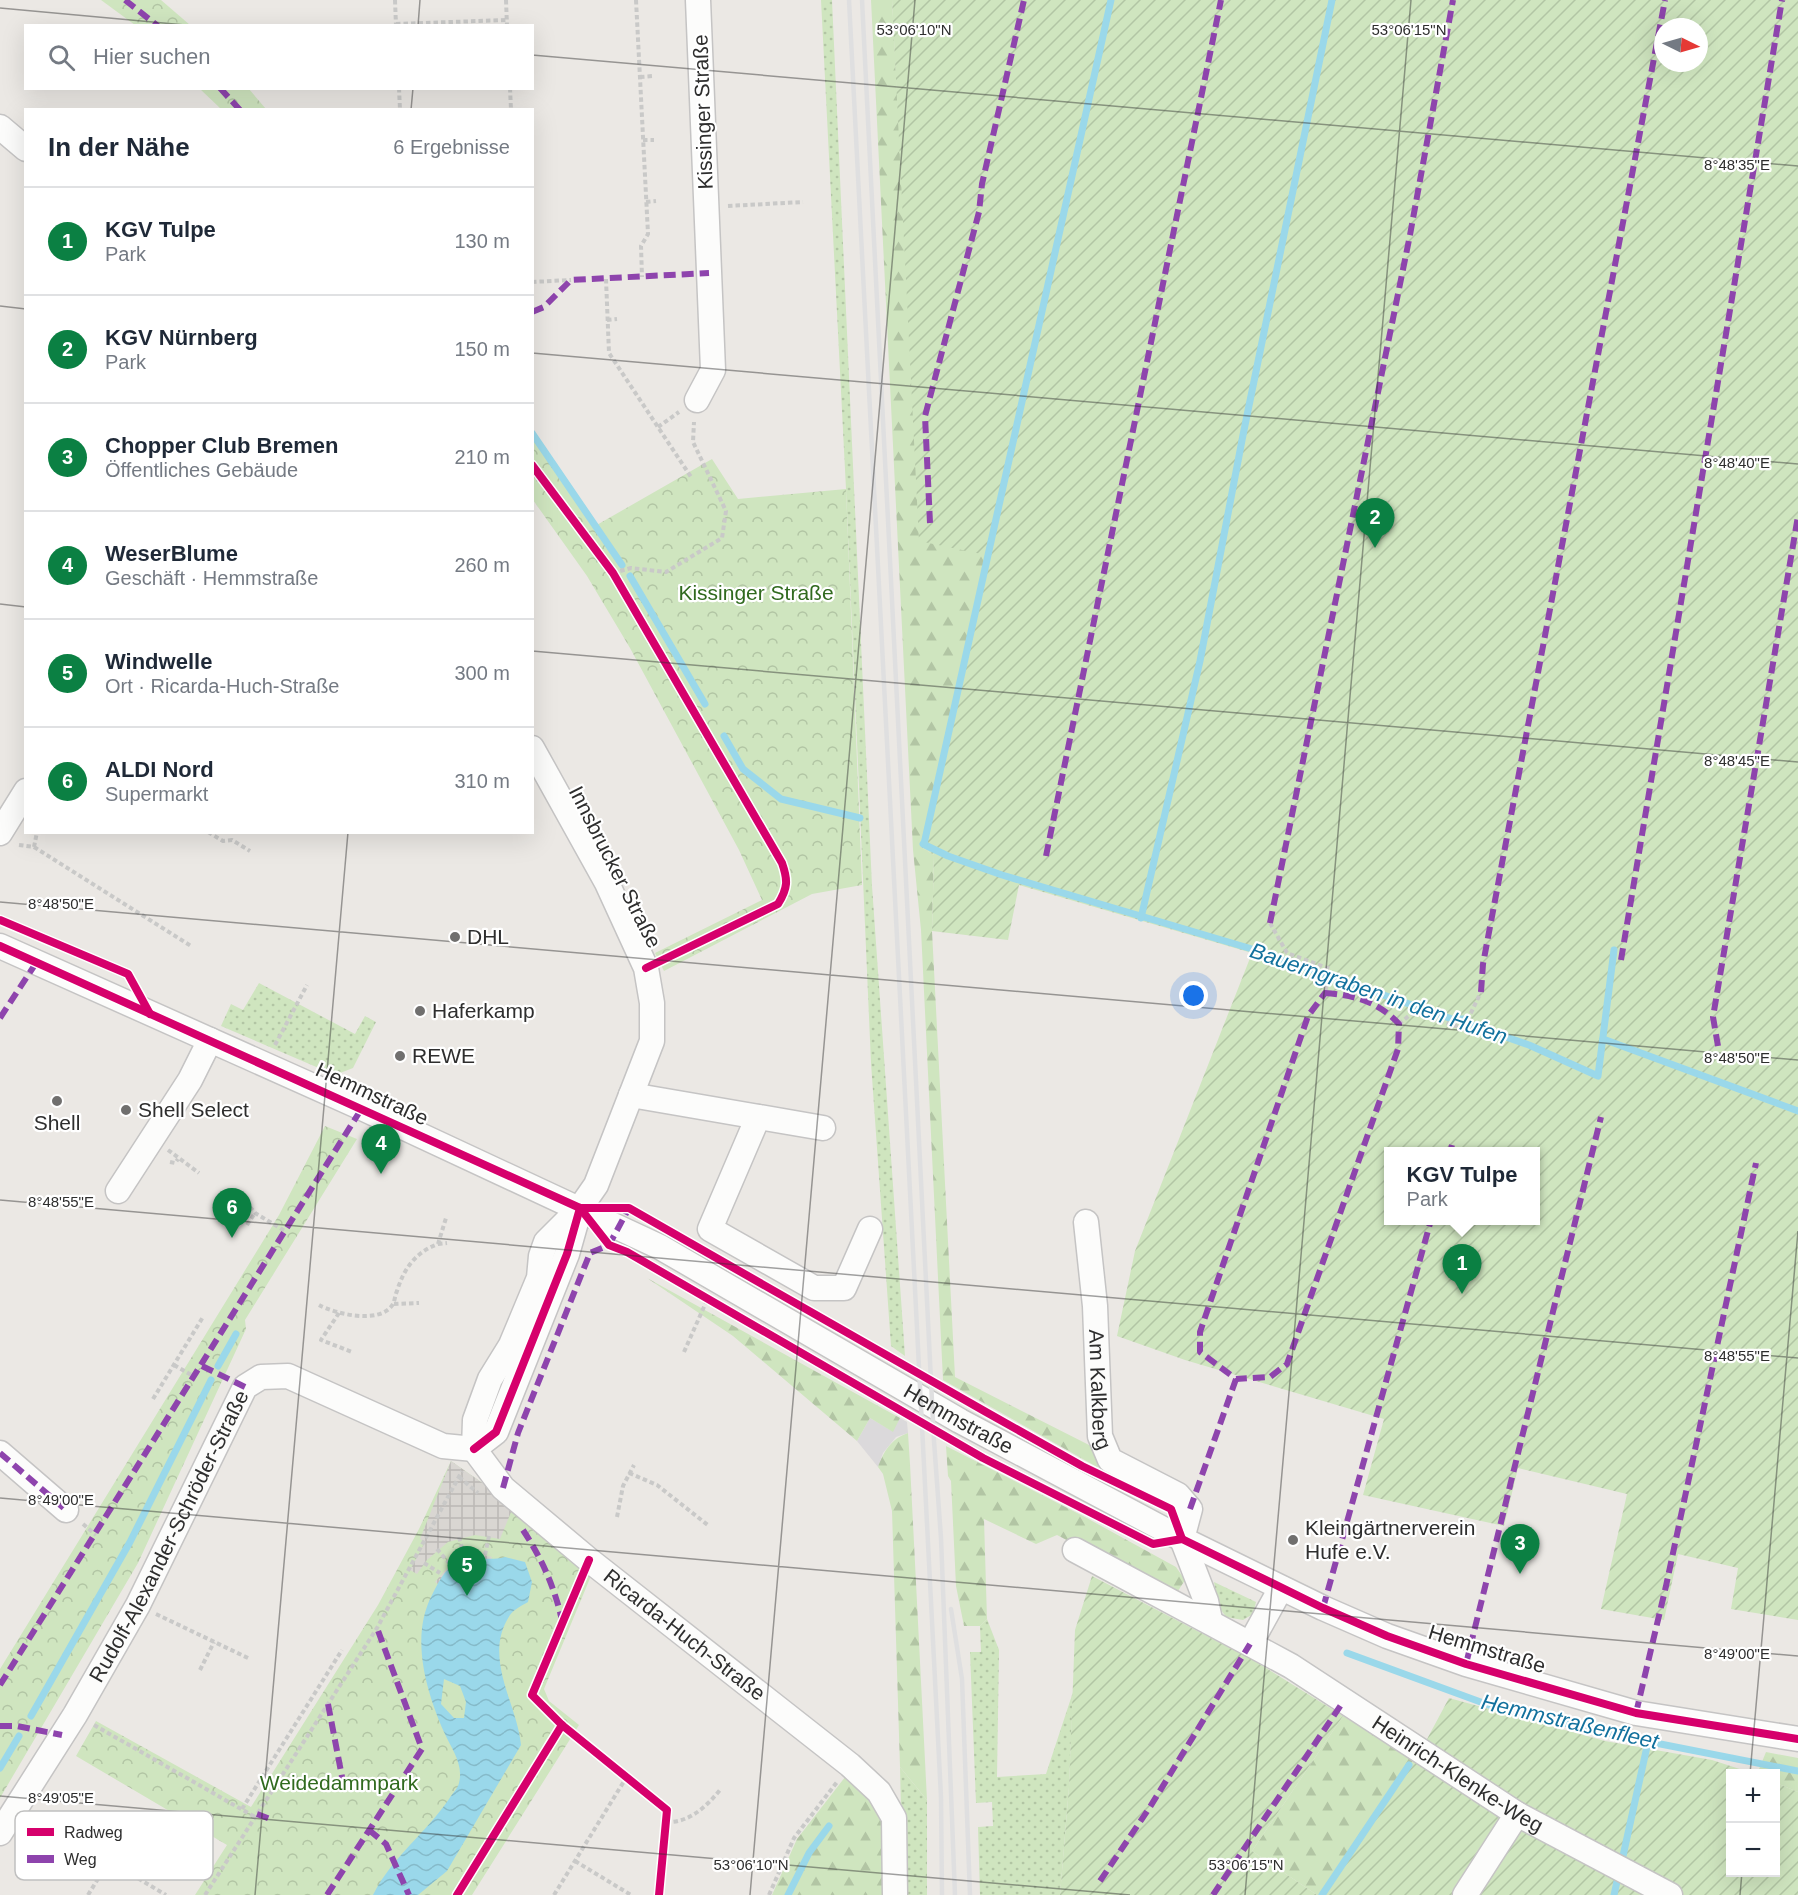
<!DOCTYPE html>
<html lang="de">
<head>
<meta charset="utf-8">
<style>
	body { margin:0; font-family:Arial,sans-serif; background:#f2f2f3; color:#1f2937 }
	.controls { position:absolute; right:18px; bottom:18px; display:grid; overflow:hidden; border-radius:0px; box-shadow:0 6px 24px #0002 }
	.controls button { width:54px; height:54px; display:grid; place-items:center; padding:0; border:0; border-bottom:2px solid #e0e1e3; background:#fff; color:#1f2937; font:30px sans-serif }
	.compass { position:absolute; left:1654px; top:18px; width:54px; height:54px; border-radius:50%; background:#fff; box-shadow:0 6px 24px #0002; rotate:95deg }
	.you { position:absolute; left:1194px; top:996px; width:21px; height:21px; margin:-15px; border:4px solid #fff; border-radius:50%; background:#1a73e8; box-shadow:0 0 0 9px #1a73e833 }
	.badge { display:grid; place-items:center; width:39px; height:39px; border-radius:50%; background:#0b8043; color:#fff; font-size:20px; font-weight:700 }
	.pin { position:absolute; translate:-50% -50px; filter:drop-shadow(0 2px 3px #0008) }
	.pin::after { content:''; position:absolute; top:32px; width:21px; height:18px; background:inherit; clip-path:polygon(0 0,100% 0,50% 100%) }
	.popup { position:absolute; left:1384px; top:1147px; width:156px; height:78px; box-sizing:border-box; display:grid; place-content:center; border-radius:0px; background:#fff; filter:drop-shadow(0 2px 4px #0005); font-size:20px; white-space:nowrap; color:#747a83 }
	.popup b { font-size:22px; color:#1f2937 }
	.popup::after { content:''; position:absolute; left:50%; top:100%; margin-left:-12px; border:12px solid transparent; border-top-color:#fff }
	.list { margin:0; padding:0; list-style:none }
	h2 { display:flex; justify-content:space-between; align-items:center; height:78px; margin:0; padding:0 24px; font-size:26px }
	h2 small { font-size:20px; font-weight:400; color:#747a83 }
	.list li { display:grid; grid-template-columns:39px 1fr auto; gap:18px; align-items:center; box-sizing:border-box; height:108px; padding:0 24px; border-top:2px solid #e0e1e3 }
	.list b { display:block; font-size:22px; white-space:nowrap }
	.list p { margin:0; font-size:20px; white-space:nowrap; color:#747a83 }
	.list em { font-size:20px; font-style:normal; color:#747a83 }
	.icon { flex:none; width:33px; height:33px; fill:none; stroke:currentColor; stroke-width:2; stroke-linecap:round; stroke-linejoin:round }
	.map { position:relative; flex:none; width:1798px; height:1895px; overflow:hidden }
	.search { position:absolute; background:#fff; box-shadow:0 6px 24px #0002; left:24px; top:24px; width:510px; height:66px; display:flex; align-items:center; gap:15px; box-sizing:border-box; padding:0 21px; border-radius:0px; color:#747a83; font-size:22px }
	.panel { position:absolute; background:#fff; box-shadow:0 6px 24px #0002; left:24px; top:108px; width:510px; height:726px; border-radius:0px }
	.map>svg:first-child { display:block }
	.industrial { fill:#dbd9db }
	.grass { fill:url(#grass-dots) }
	.forest { fill:url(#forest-firs) }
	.park { fill:url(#park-crowns) }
	.garden { fill:url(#garden-furrows); fill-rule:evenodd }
	.plaza { fill:url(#plaza-grid) }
	.water { fill:url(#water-waves); fill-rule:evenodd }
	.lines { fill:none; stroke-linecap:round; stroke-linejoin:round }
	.stream { stroke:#9ad8ea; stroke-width:7 }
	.minor-casing { stroke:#c5c4c4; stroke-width:27 }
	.path { stroke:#c9c9c8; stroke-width:4; stroke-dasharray:4.5 3; stroke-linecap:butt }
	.minor { stroke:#fcfcfb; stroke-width:24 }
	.rail { stroke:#dfdfe0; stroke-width:4.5 }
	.quiet { stroke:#8e44ad; stroke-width:6; stroke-dasharray:12 6; stroke-linecap:butt }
	.cycleway-casing { stroke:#fff; stroke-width:11 }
	.cycleway { stroke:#d6006c; stroke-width:8 }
	.ticks { fill:none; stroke:#2e2e2e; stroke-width:1.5; stroke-opacity:0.45 }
	.poi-dot { fill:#706f6e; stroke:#fff; stroke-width:2 }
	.labels { text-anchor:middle; stroke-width:4.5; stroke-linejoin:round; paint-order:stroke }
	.street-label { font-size:21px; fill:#2e2e2e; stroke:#fff }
	.park-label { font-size:21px; fill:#306a1e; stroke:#fff }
	.poi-label { font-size:21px; fill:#2e2e2e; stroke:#fff; text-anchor:start }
	.water-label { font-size:22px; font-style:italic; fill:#12719d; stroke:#fff }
	.key { fill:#fff; stroke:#c0c0c0; stroke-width:1.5 }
	.key-label { font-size:16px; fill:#2e2e2e }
	.ticks-label { font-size:15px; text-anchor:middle; fill:#2e2e2e; stroke:#fff; stroke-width:4.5; stroke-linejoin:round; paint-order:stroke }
</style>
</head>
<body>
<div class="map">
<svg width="1798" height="1895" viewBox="0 0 1798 1895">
	<defs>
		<pattern id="grass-dots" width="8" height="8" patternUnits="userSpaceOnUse" patternTransform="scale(1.5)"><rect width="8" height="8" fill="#cfe5bf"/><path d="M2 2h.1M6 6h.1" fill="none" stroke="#b2c5a4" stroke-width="1.8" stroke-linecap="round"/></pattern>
		<pattern id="forest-firs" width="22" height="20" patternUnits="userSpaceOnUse" patternTransform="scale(1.5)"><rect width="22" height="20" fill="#cfe5bf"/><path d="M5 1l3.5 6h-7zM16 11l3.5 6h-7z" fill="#b2c5a4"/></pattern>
		<pattern id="park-crowns" width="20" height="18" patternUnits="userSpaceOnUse" patternTransform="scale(1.5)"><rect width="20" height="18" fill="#cfe5bf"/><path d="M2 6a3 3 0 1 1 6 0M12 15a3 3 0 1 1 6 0" fill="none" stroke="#b2c5a4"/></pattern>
		<pattern id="garden-furrows" width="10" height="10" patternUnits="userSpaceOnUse" patternTransform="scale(1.5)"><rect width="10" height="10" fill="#cfe5bf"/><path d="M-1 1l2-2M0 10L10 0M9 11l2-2" fill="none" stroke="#b2c5a4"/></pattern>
		<pattern id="plaza-grid" width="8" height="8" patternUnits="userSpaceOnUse" patternTransform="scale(1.5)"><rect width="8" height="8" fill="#d9d6d2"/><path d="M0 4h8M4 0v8" fill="none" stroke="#bbb8b5"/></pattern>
		<pattern id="water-waves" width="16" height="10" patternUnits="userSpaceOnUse" patternTransform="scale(1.5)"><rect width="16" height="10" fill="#9ad8ea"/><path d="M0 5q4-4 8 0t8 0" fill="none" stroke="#85bac9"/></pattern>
	</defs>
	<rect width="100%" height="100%" fill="#ebe8e4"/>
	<!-- industrial -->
	<path class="industrial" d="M870,1418L892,1431L900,1418L907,1422L908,1433L896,1437L883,1453L878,1467L857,1441Z"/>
	<!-- grass -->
	<g class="grass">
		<path d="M821,0H832L872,886L905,1356L891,1346L871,1063L846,489Z"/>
		<path d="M259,983L355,1034L365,1016L376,1022L353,1068L335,1075L221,1026L231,1004L243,1010Z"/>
		<path d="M1214,1582L1256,1602L1253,1614L1243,1620L1226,1617L1219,1607Z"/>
		<path d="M987,1619L999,1650L997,1777L1046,1774L1073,1692L1069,1787L1060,1895H980L978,1827L993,1826L992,1802L976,1803L970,1652H981L980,1626Z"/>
		<path d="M900,1767L927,1800V1895H903Z"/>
	</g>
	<!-- forest -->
	<g class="forest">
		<path d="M871,0H892L915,417L986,555L921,847L934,855L932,931L955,1377L1095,1448L1105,1466L1097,1467L943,1380L921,930L913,850Z"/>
		<path d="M647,1278L900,1418L893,1432L870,1418L857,1441L733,1336Z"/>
		<path d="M908,1433L910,1464L927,1800L900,1767L892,1511L883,1474L878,1467C884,1451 891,1439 908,1433Z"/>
		<path d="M946,1446L1083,1516L1176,1567L1185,1580L1178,1591L1079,1538L1078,1546L1057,1535L1036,1544L984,1519L987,1619L980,1626H964L956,1586L951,1481L948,1476Z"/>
		<path d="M1343,1716L1414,1759L1323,1895H1317L1252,1851Z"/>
		<path d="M1766,1752L1798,1758V1792L1776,1783V1774H1757Z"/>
		<path d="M849,1772L884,1807L891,1895H772L797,1839Z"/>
	</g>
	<!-- park -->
	<g class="park">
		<path d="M101,0H161L190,25H135Z"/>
		<path d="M200,89H249L266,109H221Z"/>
		<path d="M532,433L595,526L712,459L738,499L846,489L862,885L812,894L664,971L655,953L762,900L739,850L630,648L587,576L533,500Z"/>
		<path d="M325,1126L357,1139L245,1320L246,1329L138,1563L0,1798V1669L279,1215Z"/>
		<path d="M451,1461L514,1505L593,1571L544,1689L549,1701L579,1725L472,1895H195L227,1845L76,1756L96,1721L251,1807L378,1605L419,1529Z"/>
	</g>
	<!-- garden -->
	<g class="garden">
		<path d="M892,0H1798V1620L1731,1609L1738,1568L1678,1554L1664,1620L1601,1609L1627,1494L1518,1468L1504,1526L1363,1495L1384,1419L1185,1360L1117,1336L1135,1251L1252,953L1019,885L1008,940L932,931L934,855L921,847L986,555L919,541ZM1663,27H1699V63H1663ZM1388,1152H1535V1220H1388Z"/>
		<path d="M1092,1576L1253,1660L1343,1716L1252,1851L1317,1895H1060L1069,1787L1075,1630Z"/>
		<path d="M1449,1698L1605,1741L1712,1760L1752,1773L1730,1774V1872H1776V1783L1798,1792V1895H1323L1426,1741Z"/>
	</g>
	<!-- plaza -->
	<g class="plaza">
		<path d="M451,1461L514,1505L500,1539L475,1535L448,1542L427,1560L417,1574L410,1570L425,1542L420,1539Z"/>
		<path d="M475,1553L492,1557L490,1561L465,1559L456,1563L443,1575L438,1584L435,1582L456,1558Z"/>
	</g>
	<!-- water -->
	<path class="water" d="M505,1557L525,1562L532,1582L528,1602C523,1605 513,1610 510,1615C482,1657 517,1703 521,1745L447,1871L418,1895H373C392,1857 426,1833 449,1799C452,1794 458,1788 459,1783C464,1764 451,1748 444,1732C426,1691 410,1637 432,1595C438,1583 444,1570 456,1563C472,1554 487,1562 505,1557ZM444,1679L460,1686L466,1702L464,1718H454L441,1704Z"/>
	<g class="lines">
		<!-- stream -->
		<g class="stream">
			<path d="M532,433L622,565"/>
			<path d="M630,576L705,704"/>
			<path d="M724,736L743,769L781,799L860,818"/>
			<path d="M923,844L948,856L1002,875L1252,949L1452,1019H1464L1472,1025L1529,1045L1598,1076L1614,950"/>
			<path d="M924,844L1111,0"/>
			<path d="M1141,918L1200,661L1243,435L1332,0"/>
			<path d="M1603,1039L1798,1111"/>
			<path d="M218,1366L236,1334"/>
			<path d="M1347,1653L1497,1708L1635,1739L1798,1771"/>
			<path d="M31,1716L130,1542L211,1380"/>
			<path d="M0,1768L19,1736"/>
			<path d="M1623,1856L1648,1742"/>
			<path d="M788,1895L809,1853L829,1826"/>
			<path d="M1322,1895L1409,1765"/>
			<path d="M1614,1895L1618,1877"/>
		</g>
		<!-- minor casing -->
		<g class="minor-casing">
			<g id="minor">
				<path d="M0,127L26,149"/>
				<path d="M697,400L713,370L698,0"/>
				<path d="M0,833L26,791"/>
				<path id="s1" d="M0,946L362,1108L660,1247L960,1421L1182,1539L1323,1608L1387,1636L1466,1664L1636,1713L1798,1739"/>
				<path d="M631,1095L823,1128"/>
				<path d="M758,1117L710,1229L814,1288H844L870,1229"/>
				<path d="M118,1191L190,1080L210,1040"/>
				<path id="s2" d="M1086,1222L1095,1306L1100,1436L1110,1460L1178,1495L1190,1509L1182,1539"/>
				<path d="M474,1449L475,1420L490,1379L511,1345L539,1278L541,1256L546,1242L580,1208L596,1185L652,1041V1003L646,968L607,883L532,748"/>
				<path id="s3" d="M474,1449L503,1488L589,1560L850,1765L879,1792L894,1818L895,1895"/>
				<path d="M0,1453L66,1510"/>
				<path d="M1182,1539L1206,1601L1210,1620"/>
				<path id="s4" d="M1075,1550L1291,1666L1517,1814L1670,1895"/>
				<path d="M1250,1644L1281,1588"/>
				<path id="s5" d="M0,1833L75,1715L138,1605L245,1387L261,1377L288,1376L443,1446L474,1449L496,1432L567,1254L580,1208"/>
				<path d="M1465,1895L1517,1814"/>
			</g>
		</g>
		<!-- path -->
		<g class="path">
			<path d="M395,0L396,26"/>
			<path d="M506,0L507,26"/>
			<path d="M636,0L648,234L641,246L642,277"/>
			<path d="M396,24L506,20"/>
			<path d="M640,77L653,76"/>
			<path d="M399,88L400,110"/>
			<path d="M510,88L511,110"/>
			<path d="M643,140H654"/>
			<path d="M646,202L656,201"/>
			<path d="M728,206L803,202"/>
			<path d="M606,279L609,353L691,477"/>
			<path d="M532,282L571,280"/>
			<path d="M607,320L617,319"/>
			<path d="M658,427L679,412"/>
			<path d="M613,573L631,568L666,572L722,538L726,511L693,442L694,422"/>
			<path d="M208,832L223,841L232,840L250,851"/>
			<path d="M19,845L34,847L37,832"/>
			<path d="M34,847L191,946"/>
			<path d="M1270,923L1287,953L1330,969L1325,993"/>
			<path d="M1399,1024L1411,1014L1422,1015L1456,1026L1468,1019L1481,992"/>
			<path d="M275,1045L307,985"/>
			<path d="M168,1150L199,1173"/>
			<path d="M170,1162L175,1163L178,1159"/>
			<path d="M245,1201L255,1213L285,1231"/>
			<path d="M247,1225L255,1213"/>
			<path d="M438,1244L447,1243"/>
			<path d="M394,1304L419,1303"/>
			<path d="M319,1305C335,1314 381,1325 393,1304C395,1300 395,1295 397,1291C404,1268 416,1252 438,1244L446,1218"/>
			<path d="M339,1313L321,1340L352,1352"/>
			<path d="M684,1352L707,1300"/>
			<path d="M174,1365L195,1377"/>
			<path d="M153,1399L203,1317"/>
			<path d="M629,1473L657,1485L709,1526"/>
			<path d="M459,1477L478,1493"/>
			<path d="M617,1517L623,1486L634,1465"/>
			<path d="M83,1524L96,1535"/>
			<path d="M459,1537L464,1555"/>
			<path d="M437,1549L449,1563"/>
			<path d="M485,1555L489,1536"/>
			<path d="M424,1563L440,1573"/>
			<path d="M156,1614L250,1659"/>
			<path d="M200,1670L214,1642"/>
			<path d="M94,1725L255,1817"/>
			<path d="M242,1809L342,1650"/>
			<path d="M35,1817L166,1895"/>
			<path d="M666,1822C689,1823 706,1807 720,1790"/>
			<path d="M575,1861L631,1895"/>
			<path d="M88,1895L109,1861"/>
			<path d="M205,1895L377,1628L462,1471"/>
			<path d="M554,1895L626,1778"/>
			<path d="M769,1895L794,1838L837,1782"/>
		</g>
		<!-- minor -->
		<use href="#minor" class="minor"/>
		<!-- rail -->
		<g class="rail">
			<path d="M849,0L941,1797L942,1895"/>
			<path d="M862,0L934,1441L941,1538L955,1895"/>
			<path d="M951,1609L962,1679L970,1895"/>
		</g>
		<!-- quiet -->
		<g class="quiet">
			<path d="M125,0L158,26"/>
			<path d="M220,88L240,110"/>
			<path d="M532,312L544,307L571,280L709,273"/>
			<path d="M930,523L925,416L979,212L982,184L1024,0"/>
			<path d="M1046,856L1221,0"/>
			<path d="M1270,923L1410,235L1453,0"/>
			<path d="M1621,960L1782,0"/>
			<path d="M1481,992L1483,964L1665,0"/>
			<path d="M1325,993C1354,995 1379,1002 1399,1024L1398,1049L1287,1364L1270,1377L1236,1379L1200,1352V1332L1308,1016Z"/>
			<path d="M0,1018L36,963"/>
			<path d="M1718,1046L1713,1017L1798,516"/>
			<path d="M1450,1152L1452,1145"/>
			<path d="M202,1366L245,1387"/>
			<path d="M0,1453L66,1510"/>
			<path d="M503,1488L518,1433L590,1253L609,1245L629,1208"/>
			<path d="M1190,1509L1236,1379"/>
			<path d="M523,1530C542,1559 554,1586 562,1620"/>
			<path d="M1323,1608L1431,1220"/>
			<path d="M1466,1664L1601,1117"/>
			<path d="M0,1685L362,1108"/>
			<path d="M328,1704L343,1782"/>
			<path d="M1636,1713L1666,1586L1756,1163"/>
			<path d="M0,1726H17L62,1735"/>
			<path d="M257,1814L270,1819"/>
			<path d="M369,1830L386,1844L409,1895"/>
			<path d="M1100,1881L1150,1807L1250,1644"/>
			<path d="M327,1895L422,1749L377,1628"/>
			<path d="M1213,1895L1343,1702"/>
		</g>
		<!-- cycleway casing -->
		<g class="cycleway-casing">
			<g id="cycleway">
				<path d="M532,465L613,573L782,863C788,880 788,888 778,904L646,968"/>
				<path d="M0,920L128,974L150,1014"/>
				<path d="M0,946L580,1208H629L986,1412L1082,1466L1171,1509L1182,1539"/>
				<path d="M580,1208L609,1245L627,1252L983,1458L1153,1544L1182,1539L1323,1608L1387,1636L1466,1664L1636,1713L1798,1739"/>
				<path d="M474,1449L496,1432L567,1254L580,1208"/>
				<path d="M589,1560L532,1695L562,1725L667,1810L659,1895"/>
				<path d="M457,1895L562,1725"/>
			</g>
		</g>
		<!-- cycleway -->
		<use href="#cycleway" class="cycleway"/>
	</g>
	<!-- ticks -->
	<path class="ticks" d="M0,8L196,26M418,26L420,0M532,55L1798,166M411,110L413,88M0,306L26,309M532,353L1798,464M0,604L26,607M532,651L1798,762M0,902L1798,1060M0,1200L1798,1358M0,1498L1798,1656M1750,1774L1798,1231M0,1796L1130,1895M255,1895L348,832M750,1895L915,0M1245,1895L1411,0M1740,1895L1742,1872"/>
	<!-- markers -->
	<g class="poi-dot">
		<circle cx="455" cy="937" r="6"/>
		<circle cx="420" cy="1011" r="6"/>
		<circle cx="400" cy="1056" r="6"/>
		<circle cx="57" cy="1101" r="6"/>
		<circle cx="126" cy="1110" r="6"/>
		<circle cx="1293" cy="1540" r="6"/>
	</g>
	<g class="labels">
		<!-- street labels -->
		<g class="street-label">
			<text transform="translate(703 112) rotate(-92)" y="7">Kissinger Straße</text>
			<text transform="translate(615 867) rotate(63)" y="7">Innsbrucker Straße</text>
			<text transform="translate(372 1094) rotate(25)" y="7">Hemmstraße</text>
			<text dy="7" stroke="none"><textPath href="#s2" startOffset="168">Am Kalkberg</textPath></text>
			<text dy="7" stroke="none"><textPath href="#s1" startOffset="1070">Hemmstraße</textPath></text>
			<text dy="7" stroke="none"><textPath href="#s5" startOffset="342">Rudolf-Alexander-Schröder-Straße</textPath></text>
			<text dy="7" stroke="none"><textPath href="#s3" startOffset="282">Ricarda-Huch-Straße</textPath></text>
			<text transform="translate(1487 1649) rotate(17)" y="7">Hemmstraße</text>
			<text dy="7" stroke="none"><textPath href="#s4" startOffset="444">Heinrich-Klenke-Weg</textPath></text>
		</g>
		<!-- park labels -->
		<g class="park-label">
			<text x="756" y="600">Kissinger Straße</text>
			<text x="339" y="1790">Weidedammpark</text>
		</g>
		<!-- poi labels -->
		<g class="poi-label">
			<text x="467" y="944">DHL</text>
			<text x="432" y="1018">Haferkamp</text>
			<text x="412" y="1063">REWE</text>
			<text x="138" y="1117">Shell Select</text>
			<text x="57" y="1130" text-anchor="middle">Shell</text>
			<text x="1305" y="1535">Kleingärtnerverein<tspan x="1305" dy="24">Hufe e.V.</tspan></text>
		</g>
		<!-- water labels -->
		<g class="water-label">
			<text transform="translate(1379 993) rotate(19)" y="8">Bauerngraben in den Hufen</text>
			<text transform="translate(1570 1721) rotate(13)" y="8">Hemmstraßenfleet</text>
		</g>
	</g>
	<!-- legend -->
	<rect x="15" y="1811" width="198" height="69" rx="9" class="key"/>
	<rect x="27" y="1828" width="27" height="8" fill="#d6006c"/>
	<rect x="27" y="1855" width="27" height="8" fill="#8e44ad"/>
	<g class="key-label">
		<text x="64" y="1838">Radweg</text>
		<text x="64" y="1865">Weg</text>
	</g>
	<g class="ticks-label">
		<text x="914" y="35">53°06'10"N</text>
		<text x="1409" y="35">53°06'15"N</text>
		<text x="1737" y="170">8°48'35"E</text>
		<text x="1737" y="468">8°48'40"E</text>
		<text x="1737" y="766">8°48'45"E</text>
		<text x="61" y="909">8°48'50"E</text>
		<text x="1737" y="1063">8°48'50"E</text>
		<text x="61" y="1207">8°48'55"E</text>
		<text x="1737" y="1361">8°48'55"E</text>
		<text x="61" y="1505">8°49'00"E</text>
		<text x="1737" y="1659">8°49'00"E</text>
		<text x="61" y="1803">8°49'05"E</text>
		<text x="751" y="1870">53°06'10"N</text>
		<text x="1246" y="1870">53°06'15"N</text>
	</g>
</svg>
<div class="controls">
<button>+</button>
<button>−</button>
</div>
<svg class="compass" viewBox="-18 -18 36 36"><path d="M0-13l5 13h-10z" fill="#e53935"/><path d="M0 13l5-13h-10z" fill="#747a83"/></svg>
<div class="you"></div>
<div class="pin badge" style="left:1462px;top:1294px">1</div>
<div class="popup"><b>KGV Tulpe</b>Park</div>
<div class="pin badge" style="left:1375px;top:548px">2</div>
<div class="pin badge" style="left:1520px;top:1574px">3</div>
<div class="pin badge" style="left:381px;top:1174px">4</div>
<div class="pin badge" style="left:467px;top:1596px">5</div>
<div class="pin badge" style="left:232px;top:1238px">6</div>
<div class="search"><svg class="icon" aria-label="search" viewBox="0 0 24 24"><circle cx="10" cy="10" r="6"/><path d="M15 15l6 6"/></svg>Hier suchen</div>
<section class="panel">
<h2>In der Nähe<small>6 Ergebnisse</small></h2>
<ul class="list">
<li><span class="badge">1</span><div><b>KGV Tulpe</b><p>Park</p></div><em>130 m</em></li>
<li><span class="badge">2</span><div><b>KGV Nürnberg</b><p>Park</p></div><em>150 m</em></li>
<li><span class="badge">3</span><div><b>Chopper Club Bremen</b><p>Öffentliches Gebäude</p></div><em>210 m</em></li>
<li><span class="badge">4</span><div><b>WeserBlume</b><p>Geschäft · Hemmstraße</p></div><em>260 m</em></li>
<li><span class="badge">5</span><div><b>Windwelle</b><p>Ort · Ricarda-Huch-Straße</p></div><em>300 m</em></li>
<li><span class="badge">6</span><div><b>ALDI Nord</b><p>Supermarkt</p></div><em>310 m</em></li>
</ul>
</section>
</div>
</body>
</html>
